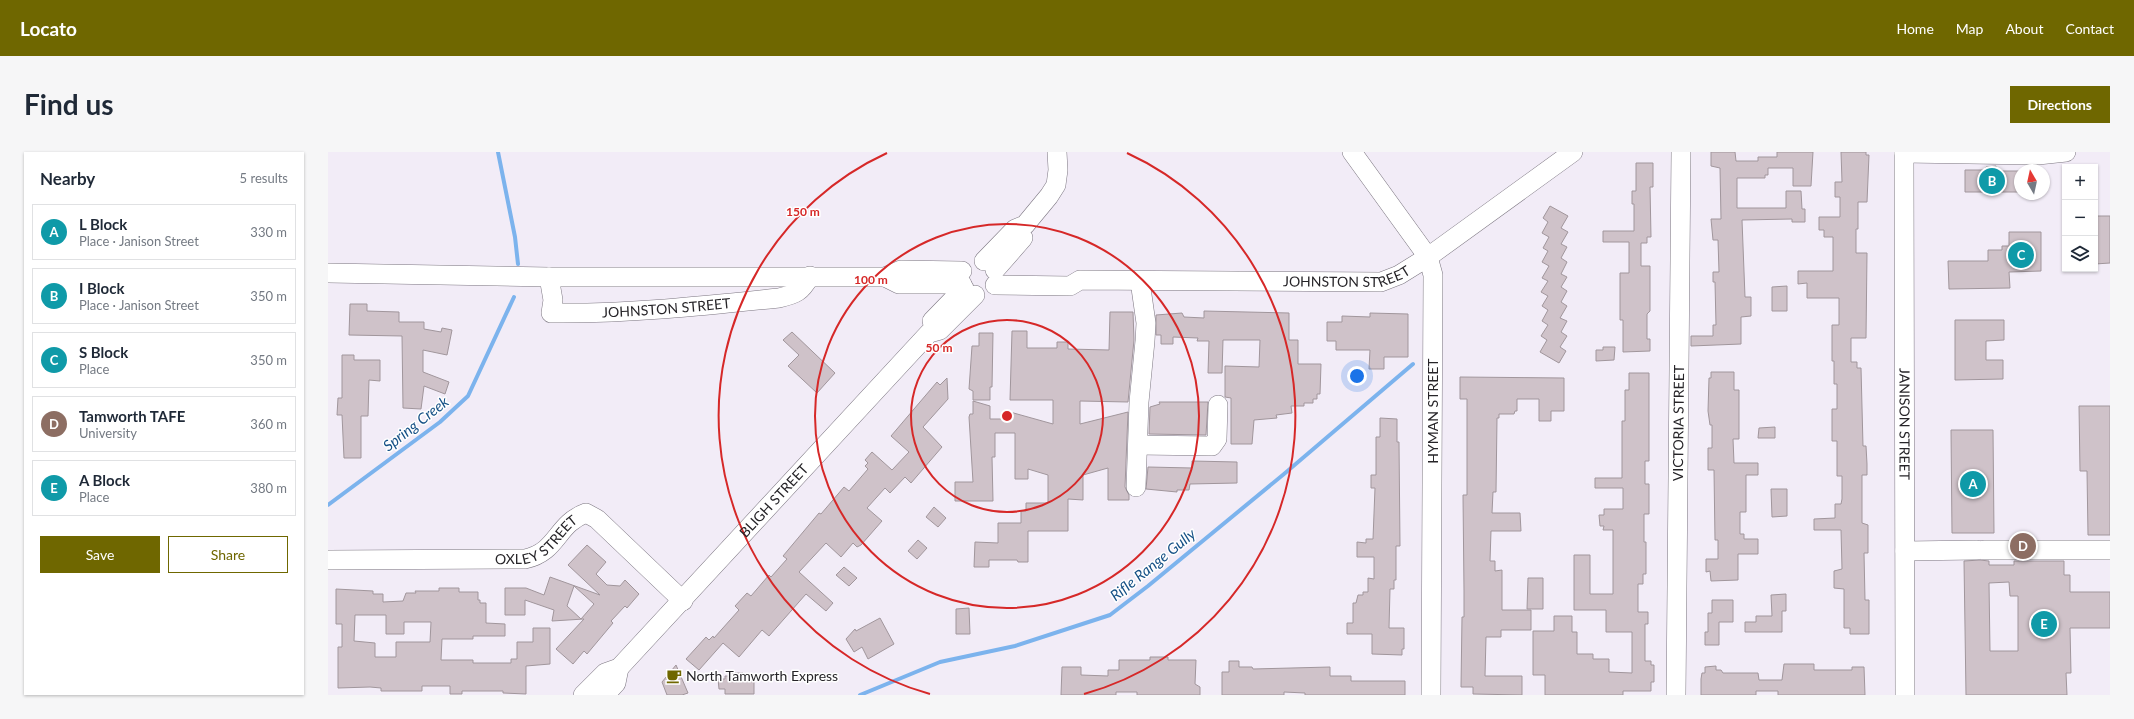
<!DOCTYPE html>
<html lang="en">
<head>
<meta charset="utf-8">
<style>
	body { margin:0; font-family:Lato,sans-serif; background:#f6f6f7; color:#1f2937 }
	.controls { position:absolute; right:12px; top:12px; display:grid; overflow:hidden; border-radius:0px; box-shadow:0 1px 3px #0004 }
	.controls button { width:36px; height:36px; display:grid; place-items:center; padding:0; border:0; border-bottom:1px solid #e0e1e3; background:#fff; color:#1f2937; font:20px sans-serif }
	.compass { position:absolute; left:1686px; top:12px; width:36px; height:36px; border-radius:50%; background:#fff; box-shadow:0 1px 3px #0004; rotate:351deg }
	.you { position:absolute; left:1029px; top:224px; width:14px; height:14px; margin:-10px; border:3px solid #fff; border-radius:50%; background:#1a73e8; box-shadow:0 0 0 6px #1a73e833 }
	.badge { display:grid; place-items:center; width:26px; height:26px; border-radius:50%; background:#6f6700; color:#fff; font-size:13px; font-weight:700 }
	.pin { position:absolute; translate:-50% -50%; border:2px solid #fff; box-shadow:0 1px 4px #0006 }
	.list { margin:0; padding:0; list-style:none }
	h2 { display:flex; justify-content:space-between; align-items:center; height:52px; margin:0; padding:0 16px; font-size:17px }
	h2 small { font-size:13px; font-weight:400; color:#747a83 }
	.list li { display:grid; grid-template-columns:26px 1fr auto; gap:12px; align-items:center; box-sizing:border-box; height:56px; margin:0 8px 8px; padding:0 8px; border:1px solid #e0e1e3; border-radius:0px }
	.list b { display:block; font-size:15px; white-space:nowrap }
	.list p { margin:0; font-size:13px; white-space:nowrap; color:#747a83 }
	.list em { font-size:13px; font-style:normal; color:#747a83 }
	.actions { display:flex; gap:8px; padding:12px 16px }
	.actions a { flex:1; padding:9px 0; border:1px solid #6f6700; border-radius:0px; text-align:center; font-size:14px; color:#6f6700 }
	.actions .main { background:#6f6700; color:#fff }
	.icon { flex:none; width:22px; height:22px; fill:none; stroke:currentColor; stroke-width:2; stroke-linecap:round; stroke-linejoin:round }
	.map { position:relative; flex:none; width:1782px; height:543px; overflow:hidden; border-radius:0px }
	header { display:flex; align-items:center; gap:24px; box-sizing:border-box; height:56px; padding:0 20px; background:#6f6700; color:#fff }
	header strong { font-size:19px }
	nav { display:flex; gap:22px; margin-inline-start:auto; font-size:14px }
	.intro { display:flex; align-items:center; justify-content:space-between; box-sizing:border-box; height:96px; padding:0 24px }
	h1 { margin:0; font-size:28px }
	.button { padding:10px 18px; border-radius:0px; background:#6f6700; color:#fff; font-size:14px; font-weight:700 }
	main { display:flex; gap:24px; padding:0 24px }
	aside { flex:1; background:#fff; border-radius:0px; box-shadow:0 1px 3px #0004 }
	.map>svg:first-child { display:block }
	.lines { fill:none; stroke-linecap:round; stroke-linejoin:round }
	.stream { stroke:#7cb3ed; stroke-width:4 }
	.building { fill:#cfc2c9; stroke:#a1969c; fill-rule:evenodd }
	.minor-casing { stroke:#7c7681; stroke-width:20 }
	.minor { stroke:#fff; stroke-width:19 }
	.ring { fill:none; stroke:#d62828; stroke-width:2 }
	.labels { text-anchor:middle; stroke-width:3; stroke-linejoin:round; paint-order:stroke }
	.street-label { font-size:14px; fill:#262428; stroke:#fff }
	.poi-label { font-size:14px; fill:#262428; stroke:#fff; text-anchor:start }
	.water-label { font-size:15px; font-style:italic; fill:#165186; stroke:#fff }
	.centre { fill:#d62828; stroke:#fff; stroke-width:2 }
	.ring-label { font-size:12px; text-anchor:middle; font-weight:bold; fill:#d62828; stroke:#fff; stroke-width:3; stroke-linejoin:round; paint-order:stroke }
</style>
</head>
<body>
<header>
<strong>Locato</strong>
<nav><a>Home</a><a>Map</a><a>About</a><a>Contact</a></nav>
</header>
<div class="intro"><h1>Find us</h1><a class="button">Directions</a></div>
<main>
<aside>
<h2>Nearby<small>5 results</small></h2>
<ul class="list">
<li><span class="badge" style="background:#0f9aa8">A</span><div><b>L Block</b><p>Place · Janison Street</p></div><em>330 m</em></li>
<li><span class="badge" style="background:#0f9aa8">B</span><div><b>I Block</b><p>Place · Janison Street</p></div><em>350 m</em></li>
<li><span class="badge" style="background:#0f9aa8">C</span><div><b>S Block</b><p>Place</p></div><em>350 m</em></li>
<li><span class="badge" style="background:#8d6e63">D</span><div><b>Tamworth TAFE</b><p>University</p></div><em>360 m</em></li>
<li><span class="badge" style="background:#0f9aa8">E</span><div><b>A Block</b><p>Place</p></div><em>380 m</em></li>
</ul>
<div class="actions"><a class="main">Save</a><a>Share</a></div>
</aside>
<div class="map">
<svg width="1782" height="543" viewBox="0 0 1782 543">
	<rect width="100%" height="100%" fill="#f2ecf7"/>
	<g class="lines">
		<!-- stream -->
		<g class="stream">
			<path d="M170,0L187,85L190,112"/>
			<path d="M0,353L112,270L140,244L186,145"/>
			<path d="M532,543L612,510L687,494L782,463L820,434L956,322L1085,212"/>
		</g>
	</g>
	<!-- building -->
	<g class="building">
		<path d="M1383,0H1407L1408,9H1430V5H1449V0H1485L1483,34H1465V16H1440V23H1437V26H1409V56H1458V39H1473L1474,57H1477V70H1464V67L1414,68L1417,145H1423V164L1413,165V192L1363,194V184H1385V173H1388L1387,130H1385V120H1391L1390,88H1385L1383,67H1393L1392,16L1383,14Z"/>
		<path d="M1513,0H1538V3H1541L1539,50H1530V77H1528V101H1539L1538,186H1523V210H1529V216H1533L1535,294H1538L1539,312V323H1534V371L1540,373V401H1536L1537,448H1541V482H1522V476H1516V437L1506,436V419L1514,417L1513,378H1486V367L1507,366V352H1513L1514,347V324H1509V289H1504V257H1509V232H1506V209H1504V173H1511V146H1479V131L1470,132V119H1505V85H1496V78H1491V65H1512V45H1507V30H1514Z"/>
		<path d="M1308,11H1325V35H1322L1323,85H1319V91H1313V114H1322V159L1319,162V187H1322V199L1295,200V168H1292V121H1301V90H1275V79H1306V52H1304V39H1308Z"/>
		<path d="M1668,14V19H1692V40H1637V18H1657L1658,15Z"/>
		<path d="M1222,54L1240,64L1233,76L1240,80L1233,92L1239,95L1233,106L1239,110L1233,122L1239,125L1233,135L1239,139L1233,150L1239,154L1232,166L1239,169L1233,180L1239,184L1232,195L1238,199L1231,211L1212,200L1219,188L1213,184L1220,173L1214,169L1220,158L1214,154L1220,144L1213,140L1220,129L1214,126L1221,114L1214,110L1220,99L1215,96L1221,85L1214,81L1220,70L1215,66Z"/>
		<path d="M1767,64H1782V111L1767,112Z"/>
		<path d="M1681,80H1713V119L1681,120L1682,136L1621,137L1620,109H1660V98H1674V94H1681Z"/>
		<path d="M1459,134V159H1444V135Z"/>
		<path d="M22,152H39V159L71,160V170H96V177L113,180L114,176L124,178L119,203L95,198V220L121,230L117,242L96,234L93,257L75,256L74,184L21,183Z"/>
		<path d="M876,159L961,161V188H970V212H993L992,242H989V247H985V251H976V254H963L964,261L948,263L949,266L926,268L924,292H903V246L897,245V214L931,215L932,188H895L894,221H880L881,189H869L870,186L845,185V192H833V183H828V163L854,161L856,165L876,166Z"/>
		<path d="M782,160H805L806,188L800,250L752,249V272L800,260L797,335L801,343V348H780V316L755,323V348L740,347V379H700V410H690L689,408H661V415H646L647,390L670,391V371H693V359H698V351H720V323L700,317V327H687V281H667V305H664L665,349H627V330H645L641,265L642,262H645V249L662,254V267H682V260L725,272V248H682L684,179H699V196H729V190H740V197L781,198Z"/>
		<path d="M1042,161L1080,162V205H1056V217H1041L1042,198H1008V189H999V170H1014V164L1042,165Z"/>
		<path d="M1627,168H1676V188L1658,189V208H1675V227L1627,228Z"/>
		<path d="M464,180L507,221L489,241L460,214L471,203L455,188Z"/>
		<path d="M651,181H665L664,235H662V248H645V239L641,237L644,194H651Z"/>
		<path d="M1275,195H1287L1286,208L1268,209V198H1275Z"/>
		<path d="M14,203H26V208H52V229L41,228L40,264H33V306H16L14,263H9L10,246H14Z"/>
		<path d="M1383,220H1406V238H1411V287H1405L1406,311H1430V323H1418V360H1412V382H1416V387H1430V402H1410V428L1383,429L1382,419L1378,420V407H1390V388H1387L1386,318H1380V296H1384V273H1382L1380,259L1381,226H1383Z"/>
		<path d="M1301,221H1321V309H1317V332H1321V362H1316V390H1318V422H1315V432H1310V460H1320V472H1317V509H1323V513H1326V530H1323V539H1295V543H1217V523H1205V479H1226V464H1244V480H1249V502H1265V507H1281V520L1304,521V480H1278V458H1246V403H1262V442H1285V378H1275L1276,374H1272L1271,363H1276V357H1295V336H1267V326H1294V269H1297V238H1301Z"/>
		<path d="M1132,225L1236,226V259H1223V269H1211V247H1189V259H1187L1186,262H1171V266H1169L1168,340H1165L1164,361H1192L1193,379H1163L1162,409H1167V419L1174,418V458H1203V478H1173V485H1158L1157,524H1194V543L1145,542V535H1133L1134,465H1136V439L1135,343H1139V247H1132Z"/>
		<path d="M619,226L620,247L595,275L614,295L583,331L577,325L562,341L557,336L539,356L554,369L533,393L529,395L525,391L513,405L498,391L471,420L505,451L498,459L478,442L441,484L434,478L411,505L395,491L371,518L358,507L378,485L381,488L385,484L386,486L411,458L407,454L419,441L423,444L441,423L443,425L459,407L455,404L491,361L493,362L516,335L521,339L540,317L537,314L540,311L537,308L544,300L564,318L581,300L563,284L609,230L612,233Z"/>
		<path d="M831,250H880L878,283L821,282L822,255L832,252Z"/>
		<path d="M1751,254H1782V383H1760L1759,319H1752Z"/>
		<path d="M1052,266L1069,267V290H1071L1072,394H1068V428H1066V437H1062L1061,476H1076V497H1074V503L1044,502V482H1019V471H1025V451H1028L1030,443H1035V440H1040V426L1046,427V405H1029V390L1038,391V387H1045L1047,336H1043V323H1048V285H1052Z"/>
		<path d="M1447,275V286H1430L1431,276Z"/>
		<path d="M1623,278H1665L1666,381H1624Z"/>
		<path d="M864,309L909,310V331L862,332L861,338H849V340L818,337L820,315L864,316Z"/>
		<path d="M1443,337H1459V364L1444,365Z"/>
		<path d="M606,355L618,366L610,375L598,365Z"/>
		<path d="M590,388L599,396L589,407L580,399Z"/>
		<path d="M259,393L278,410L268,422L279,433L292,434L297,428L311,442L299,456L297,454L283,469L285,471L259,502L256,499L245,512L228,497L256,467L224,469L226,458L197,448V463H177V436H198L216,443L222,425L272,443L240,413ZM246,434L266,452L253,467L239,454Z"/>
		<path d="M1652,408L1661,409V413H1686V409H1736V423H1742V440H1782V476H1742L1743,521H1738L1739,543H1638L1636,409ZM1681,430L1682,444H1690V499H1662L1661,431Z"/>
		<path d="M516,415L529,426L521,434L508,423Z"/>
		<path d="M1200,426H1215V457H1199Z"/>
		<path d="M111,436H131V440H150V448H152V451H158V471L177,472V484H145V487H114L113,508H145V511H183V507H189V490H205V476H222V512L198,514V542L175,541V539H134V542H122V534H94V539H53V536L42,535L10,536V495H14V472H8V437L45,439V442H55V450L75,449L78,441H88L87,439H111ZM27,463H58V482H76V470H103L102,490H68V505H47V491L26,489Z"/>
		<path d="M1458,442V459H1454V480H1417V470H1428V464H1444L1443,443Z"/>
		<path d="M1384,448H1405V470H1391V493H1377V480H1380V461H1384Z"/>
		<path d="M641,456L642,482H628V457Z"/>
		<path d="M552,466L566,492L540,507L534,495L526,500L518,487L527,477L528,479Z"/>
		<path d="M822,505H840V508H868L867,532L872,535V543H809V540H788V543H733L734,515H753V523L780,524V518H791V508H822Z"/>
		<path d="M901,509H911V515H924L925,517L1002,515V524H1023V529H1077V543H977V541L956,540V543H894V520H901Z"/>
		<path d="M1456,512H1486V518H1524V515H1536L1537,543H1450V539H1428V543H1373V527L1374,521H1377V515L1388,514V518H1393L1395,521H1430L1431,528H1454Z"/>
		<path d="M348,513L360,541L354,543H339L334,530Z"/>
		<path d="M400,521H415V524H426V542H397V537H391L390,527H397V524H401Z"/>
	</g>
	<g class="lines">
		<!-- minor casing -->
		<g class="minor-casing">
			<g id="minor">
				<path d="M1024,0L1100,105L1105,123L1103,543"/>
				<path id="s1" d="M1576,0L1577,543"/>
				<path d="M1576,1L1710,3L1738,0"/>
				<path d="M656,109L687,77L697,73L721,44L728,33L730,18L729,0"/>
				<path d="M667,118L695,86"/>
				<path d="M0,121L221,125H557L573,118L634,119"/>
				<path id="s2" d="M221,125L225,148L223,161C299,162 375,154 451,146C468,142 473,140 482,124"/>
				<path d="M557,125L571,132H634"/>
				<path id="s3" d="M667,133L742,134L752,128L1053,130L1071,123L1100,105L1245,0"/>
				<path d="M604,169L636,136"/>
				<path d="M810,293L884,294L889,287L890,253"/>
				<path d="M808,335L811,250L817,189L818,171L812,129"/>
				<path d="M1656,398H1782"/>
				<path d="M1577,399L1649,398"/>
				<path id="s4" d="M0,408L197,407C230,400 228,372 258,361L269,367L355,449"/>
				<path id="s5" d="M255,543L277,521L291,516L601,181L612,178L647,143"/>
				<path d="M277,543L288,531L291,516"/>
				<path id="s6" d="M1348,543L1353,0"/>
			</g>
		</g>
		<!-- minor -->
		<use href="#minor" class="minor"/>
	</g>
	<!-- distance rings -->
	<g class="ring">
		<circle cx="679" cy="264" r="96"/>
		<circle cx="679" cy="264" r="192"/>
		<path d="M602 542A289 289 0 0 1 559 1M799 1A289 289 0 0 1 756 542"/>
	</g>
	<!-- icons -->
	<defs>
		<g id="cafe-bare" transform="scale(1.2)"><path d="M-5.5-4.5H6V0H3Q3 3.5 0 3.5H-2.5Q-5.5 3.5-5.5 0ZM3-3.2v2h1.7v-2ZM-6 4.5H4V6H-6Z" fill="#6f6700" stroke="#fff" stroke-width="2.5" paint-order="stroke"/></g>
	</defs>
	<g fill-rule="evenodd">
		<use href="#cafe-bare" x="346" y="524"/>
	</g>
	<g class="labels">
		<!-- street labels -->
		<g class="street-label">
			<text dy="5" stroke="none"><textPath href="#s3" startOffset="354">JOHNSTON STREET</textPath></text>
			<text dy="5" stroke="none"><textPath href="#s2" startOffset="152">JOHNSTON STREET</textPath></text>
			<text transform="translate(1105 259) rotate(-90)" y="5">HYMAN STREET</text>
			<text dy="5" stroke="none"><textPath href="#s6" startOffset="272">VICTORIA STREET</textPath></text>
			<text dy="5" stroke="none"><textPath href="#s1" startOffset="272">JANISON STREET</textPath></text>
			<text dy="5" stroke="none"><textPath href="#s5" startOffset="274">BLIGH STREET</textPath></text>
			<text dy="5" stroke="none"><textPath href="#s4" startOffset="215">OXLEY STREET</textPath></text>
		</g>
		<!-- poi labels -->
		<g class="poi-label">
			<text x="358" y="529">North Tamworth Express</text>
		</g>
		<!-- water labels -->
		<g class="water-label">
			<text transform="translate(88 272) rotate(-38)" y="5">Spring Creek</text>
			<text transform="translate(825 413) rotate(-39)" y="5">Rifle Range Gully</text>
		</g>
	</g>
	<circle cx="679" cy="264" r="6" class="centre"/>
	<g class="ring-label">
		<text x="475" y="64">150 m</text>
		<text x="543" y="132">100 m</text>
		<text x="611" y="200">50 m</text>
	</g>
</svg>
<div class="controls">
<button>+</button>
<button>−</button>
<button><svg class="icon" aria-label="layers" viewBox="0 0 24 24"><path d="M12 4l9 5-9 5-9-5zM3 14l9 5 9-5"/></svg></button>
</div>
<svg class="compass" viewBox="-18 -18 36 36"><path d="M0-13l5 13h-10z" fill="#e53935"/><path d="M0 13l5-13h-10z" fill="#747a83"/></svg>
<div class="you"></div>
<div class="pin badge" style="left:1645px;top:332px;background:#0f9aa8">A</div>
<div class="pin badge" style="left:1664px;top:29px;background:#0f9aa8">B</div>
<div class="pin badge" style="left:1693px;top:103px;background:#0f9aa8">C</div>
<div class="pin badge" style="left:1695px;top:394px;background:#8d6e63">D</div>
<div class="pin badge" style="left:1716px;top:472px;background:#0f9aa8">E</div>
</div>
</main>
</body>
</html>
